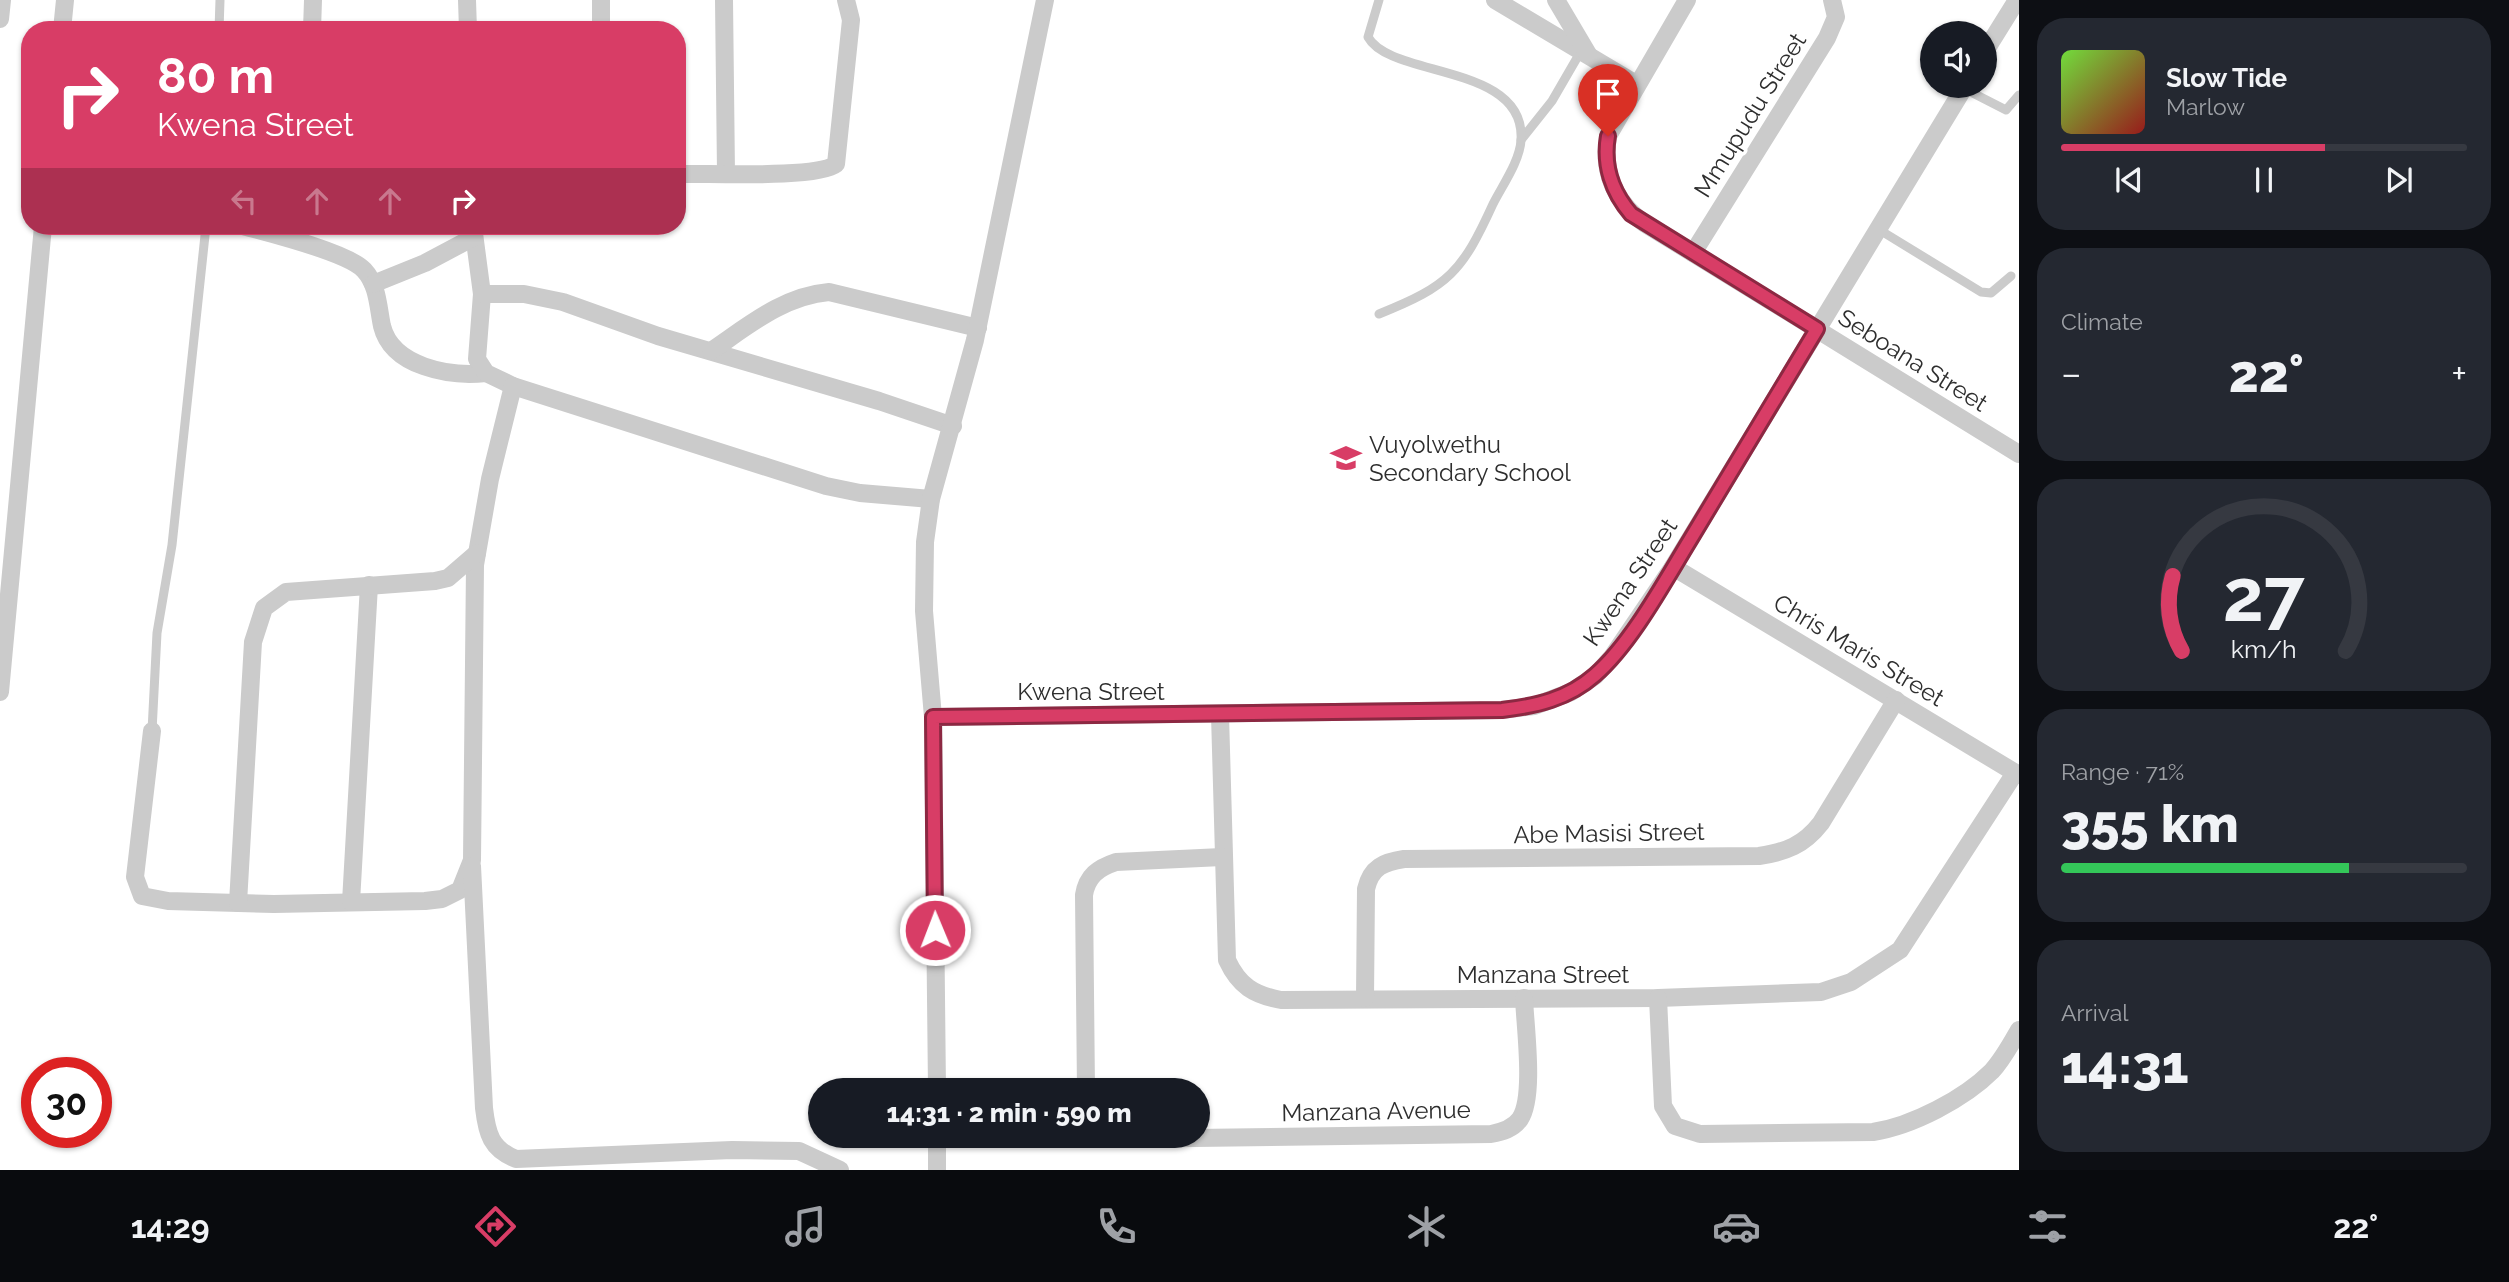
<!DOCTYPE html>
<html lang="en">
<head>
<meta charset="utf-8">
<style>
  :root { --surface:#171b24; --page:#242831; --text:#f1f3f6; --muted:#9ea1a6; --line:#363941; --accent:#d83d66 }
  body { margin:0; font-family:Raleway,sans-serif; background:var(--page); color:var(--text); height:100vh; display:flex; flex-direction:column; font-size:26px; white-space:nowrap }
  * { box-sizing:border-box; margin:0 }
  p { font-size:23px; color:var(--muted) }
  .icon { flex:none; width:38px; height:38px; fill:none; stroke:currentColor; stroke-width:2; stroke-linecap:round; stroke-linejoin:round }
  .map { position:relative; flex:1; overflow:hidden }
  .drawer { display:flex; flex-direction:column; gap:18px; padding:18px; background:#0d0f14; width:490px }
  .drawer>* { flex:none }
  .hud { position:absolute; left:21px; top:21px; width:665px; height:214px; border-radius:28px; box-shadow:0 2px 5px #0004; background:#d83d66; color:#fff; overflow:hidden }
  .controls { position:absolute; left:1920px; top:21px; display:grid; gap:14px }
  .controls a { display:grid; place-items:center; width:77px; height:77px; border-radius:50%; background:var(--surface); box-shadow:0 2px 5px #0004; font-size:35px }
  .speed { position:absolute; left:21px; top:1057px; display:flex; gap:14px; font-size:35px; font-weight:700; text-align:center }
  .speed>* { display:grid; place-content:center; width:91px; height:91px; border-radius:50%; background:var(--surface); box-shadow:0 2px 5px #0004; line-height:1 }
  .speed .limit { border:10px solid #d22; background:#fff; color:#111 }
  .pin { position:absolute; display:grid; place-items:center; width:60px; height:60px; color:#fff; margin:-72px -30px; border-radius:50% 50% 50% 0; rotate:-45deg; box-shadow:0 0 7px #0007 }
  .pin .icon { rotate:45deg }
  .me { position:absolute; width:77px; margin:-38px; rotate:359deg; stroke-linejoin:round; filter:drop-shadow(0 0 5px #0008) }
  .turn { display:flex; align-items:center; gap:24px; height:147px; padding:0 21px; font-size:32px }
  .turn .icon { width:91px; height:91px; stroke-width:2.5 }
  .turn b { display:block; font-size:49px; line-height:60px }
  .lanes { display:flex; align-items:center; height:66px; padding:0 21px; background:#0003; justify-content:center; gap:35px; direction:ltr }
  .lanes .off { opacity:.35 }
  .big { font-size:52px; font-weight:800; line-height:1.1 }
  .drawer .tile { flex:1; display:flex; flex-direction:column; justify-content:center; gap:10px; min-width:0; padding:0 24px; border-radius:28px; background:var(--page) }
  .drawer .dial { align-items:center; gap:0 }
  .dial svg { height:182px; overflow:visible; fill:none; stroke:var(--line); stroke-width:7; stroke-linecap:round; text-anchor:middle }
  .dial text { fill:var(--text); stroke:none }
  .song { display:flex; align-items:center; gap:21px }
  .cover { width:84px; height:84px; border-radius:10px; background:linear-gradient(135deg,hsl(100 70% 55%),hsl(0 70% 35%)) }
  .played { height:7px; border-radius:4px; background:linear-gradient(90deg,var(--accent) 65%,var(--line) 65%) }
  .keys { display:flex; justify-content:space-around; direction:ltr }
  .heat { display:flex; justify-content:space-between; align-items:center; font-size:38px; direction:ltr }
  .charge { height:10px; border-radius:5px; background:linear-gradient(90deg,#34c759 71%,var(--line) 0) }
  .trip { position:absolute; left:808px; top:1078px; width:402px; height:70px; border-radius:35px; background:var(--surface); box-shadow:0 2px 5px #0004; font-weight:800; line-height:70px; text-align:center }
  .menu { display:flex; height:112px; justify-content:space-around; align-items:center; background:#090b0e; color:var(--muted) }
  .menu .icon { width:49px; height:49px }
  .menu .active { color:var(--accent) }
  .menu b { font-size:32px; color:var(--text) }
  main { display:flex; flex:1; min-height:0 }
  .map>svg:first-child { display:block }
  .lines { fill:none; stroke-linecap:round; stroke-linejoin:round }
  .lane { stroke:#cbcbcb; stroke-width:9 }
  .street { stroke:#cbcbcb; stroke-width:18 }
  .route-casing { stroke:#8c2842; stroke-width:18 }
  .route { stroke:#d83d66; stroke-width:12 }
  .labels { text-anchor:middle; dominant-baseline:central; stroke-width:7; stroke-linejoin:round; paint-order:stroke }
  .street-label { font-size:24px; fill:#2e2e2e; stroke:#fff }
  .poi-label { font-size:24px; fill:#2e2e2e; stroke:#fff; text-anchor:start }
</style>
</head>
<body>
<main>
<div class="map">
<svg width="2019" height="1170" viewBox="0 0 2019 1170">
  <rect width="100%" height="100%" fill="#fff"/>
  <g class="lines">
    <!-- lane -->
    <g class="lane">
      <path d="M 219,30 L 220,0"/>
      <path d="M 1963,88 L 2006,110 L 2019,95"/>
      <path d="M 1521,140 L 1552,101 L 1581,51"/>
      <path d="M 1878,229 L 1981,292 L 1991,293 L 2011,276"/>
      <path d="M 1379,314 C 1449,286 1462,272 1493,204 C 1502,186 1520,161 1521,140 C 1526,63 1390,78 1368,37 L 1379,0"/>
      <path d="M 152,731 L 157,633 L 172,545 L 206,226"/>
    </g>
    <!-- street -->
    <g class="street">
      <path d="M 467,0 L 468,30"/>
      <path d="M 724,0 L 726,173"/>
      <path d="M 1495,0 L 1636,84"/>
      <path d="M 1556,0 L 1588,54"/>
      <path d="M 1687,0 L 1608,136 C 1602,172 1615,202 1644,223 L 2019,454"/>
      <path d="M 0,19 L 2,0"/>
      <path d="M 62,30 L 65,0"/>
      <path d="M 312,30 L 313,0"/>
      <path d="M 601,30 L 601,0"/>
      <path d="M 1984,53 L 2017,0"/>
      <path d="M 677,174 C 707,173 817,179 836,164 L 851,20 L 846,0"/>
      <path d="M 243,226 C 269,233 347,252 364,270 C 378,285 378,307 382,326 C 392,367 450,377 486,373"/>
      <path d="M 473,226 L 482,294 L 477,359 L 486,373 L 513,386 L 826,486 L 860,493 L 931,499"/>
      <path d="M 1693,253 L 1827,38 L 1836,17 L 1832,0"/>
      <path d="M 373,284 L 425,263 L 474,237"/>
      <path d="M 482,294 L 524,294 L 563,302 L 658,336 L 879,401 L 953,426"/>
      <path d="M 711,351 C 748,326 783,296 829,292 L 978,328"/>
      <path d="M 1673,567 L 2019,775"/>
      <path d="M 0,692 L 43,226"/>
      <path d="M 1220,715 L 1227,960 C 1239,986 1254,995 1281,1000 L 1658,998 L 1821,992 L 1851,982 L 1900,950 L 2015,773"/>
      <path d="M 933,717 L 1502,710 L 1534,706 L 1571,692 L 1595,676 L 1612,657 L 1673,567 L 1965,86"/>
      <path d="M 152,731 L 135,877 L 142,896 L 168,901 L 274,904 L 425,901 L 442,899 L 460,890 L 472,860 L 475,565 L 490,479 L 513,386"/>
      <path d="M 472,866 L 484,1108 C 487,1134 491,1149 516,1159 L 732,1150 L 799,1151 L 840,1170"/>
      <path d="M 351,902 L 369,585"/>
      <path d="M 238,903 L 253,642 L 264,608 L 286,592 L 435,581 L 448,578 L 477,553"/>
      <path d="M 1365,998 L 1366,889 C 1371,867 1384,862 1404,859 L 1759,856 C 1786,852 1804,845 1821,823 L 1896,700"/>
      <path d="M 1658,998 L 1663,1106 L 1675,1126 L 1700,1134 L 1873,1132 C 1912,1126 1964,1099 1992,1071 C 2003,1059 2011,1044 2019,1030"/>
      <path d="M 937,1090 L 933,717 L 924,611 L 925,542 L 931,499 L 975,340 L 1045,0"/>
      <path d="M 1086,1090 L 1084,895 C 1087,876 1098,868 1116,862 L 1222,857"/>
      <path d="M 937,1136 L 937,1170"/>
      <path d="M 1106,1136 L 1117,1139 L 1491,1134 C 1502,1132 1513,1129 1520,1119 C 1535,1097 1525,1026 1524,998"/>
    </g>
  </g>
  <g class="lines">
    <!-- route casing -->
    <g class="route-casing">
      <path id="route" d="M 935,930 L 933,717 L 1502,710 C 1536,706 1568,699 1595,675 C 1631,644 1665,581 1690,540 C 1732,470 1775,400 1817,329 L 1631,214 C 1612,192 1603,165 1608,136"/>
    </g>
    <!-- route -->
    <use href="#route" class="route"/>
  </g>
  <!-- icons -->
  <defs>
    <g id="school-bare" transform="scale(2.415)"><path d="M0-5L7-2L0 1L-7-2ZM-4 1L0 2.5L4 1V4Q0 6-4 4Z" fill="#d83d66" stroke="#fff" stroke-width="2.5" paint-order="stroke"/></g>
  </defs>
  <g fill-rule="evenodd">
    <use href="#school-bare" x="1346" y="458"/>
  </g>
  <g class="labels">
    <!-- street labels -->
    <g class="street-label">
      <text transform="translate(1750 115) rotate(-58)">Mmupudu Street</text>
      <text transform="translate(1913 360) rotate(32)">Seboana Street</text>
      <text transform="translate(1630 582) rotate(-56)">Kwena Street</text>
      <text transform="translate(1859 650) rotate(31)">Chris Maris Street</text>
      <text x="1091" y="691">Kwena Street</text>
      <text transform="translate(1609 833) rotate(-1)">Abe Masisi Street</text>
      <text x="1543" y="974">Manzana Street</text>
      <text transform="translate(1376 1111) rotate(-1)">Manzana Avenue</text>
    </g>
    <!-- poi labels -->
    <g class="poi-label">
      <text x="1369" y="444">Vuyolwethu<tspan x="1369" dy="28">Secondary School</tspan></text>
    </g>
  </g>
</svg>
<div class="controls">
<a><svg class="icon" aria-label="sound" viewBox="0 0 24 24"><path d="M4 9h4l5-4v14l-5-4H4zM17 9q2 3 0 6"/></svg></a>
</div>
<div class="speed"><div class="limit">30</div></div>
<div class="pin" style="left:1608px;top:136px;background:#d93025"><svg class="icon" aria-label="arrive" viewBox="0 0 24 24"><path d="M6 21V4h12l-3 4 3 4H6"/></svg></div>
<svg class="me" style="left:935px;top:930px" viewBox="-20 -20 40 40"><circle r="17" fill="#d83d66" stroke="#fff" stroke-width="3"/><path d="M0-11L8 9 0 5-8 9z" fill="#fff"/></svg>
<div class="trip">14:31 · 2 min · 590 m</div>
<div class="hud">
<div class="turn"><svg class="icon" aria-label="right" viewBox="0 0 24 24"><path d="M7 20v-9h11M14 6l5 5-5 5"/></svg><div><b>80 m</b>Kwena Street</div></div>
<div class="lanes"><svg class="icon off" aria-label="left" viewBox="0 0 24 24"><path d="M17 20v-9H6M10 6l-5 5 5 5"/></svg><svg class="icon off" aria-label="ahead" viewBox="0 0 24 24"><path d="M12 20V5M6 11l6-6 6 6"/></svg><svg class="icon off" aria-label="ahead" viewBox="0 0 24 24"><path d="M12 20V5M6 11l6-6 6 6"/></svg><svg class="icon" aria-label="right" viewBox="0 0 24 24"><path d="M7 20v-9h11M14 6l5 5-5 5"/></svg></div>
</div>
</div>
<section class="drawer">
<div class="tile">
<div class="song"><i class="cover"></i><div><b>Slow Tide</b><p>Marlow</p></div></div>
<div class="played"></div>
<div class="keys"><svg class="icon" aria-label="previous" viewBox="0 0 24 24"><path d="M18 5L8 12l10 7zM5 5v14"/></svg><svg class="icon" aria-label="pause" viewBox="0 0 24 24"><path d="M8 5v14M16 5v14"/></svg><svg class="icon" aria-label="next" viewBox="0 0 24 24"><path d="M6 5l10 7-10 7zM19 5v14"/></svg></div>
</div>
<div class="tile"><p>Climate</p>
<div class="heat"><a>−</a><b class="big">22°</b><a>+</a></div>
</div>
<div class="tile dial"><svg viewBox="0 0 100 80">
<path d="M14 69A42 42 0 1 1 86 69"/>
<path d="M14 69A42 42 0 0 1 10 36" stroke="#d83d66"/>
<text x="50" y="56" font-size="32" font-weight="700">27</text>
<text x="50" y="72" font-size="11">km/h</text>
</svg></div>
<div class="tile"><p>Range · 71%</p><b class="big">355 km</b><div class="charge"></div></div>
<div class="tile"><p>Arrival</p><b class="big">14:31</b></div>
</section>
</main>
<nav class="menu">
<b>14:29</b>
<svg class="icon active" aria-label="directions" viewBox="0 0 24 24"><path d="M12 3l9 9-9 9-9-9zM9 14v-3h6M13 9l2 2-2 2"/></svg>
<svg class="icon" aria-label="music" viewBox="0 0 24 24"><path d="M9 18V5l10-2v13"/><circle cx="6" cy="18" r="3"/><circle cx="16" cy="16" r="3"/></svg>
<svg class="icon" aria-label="phone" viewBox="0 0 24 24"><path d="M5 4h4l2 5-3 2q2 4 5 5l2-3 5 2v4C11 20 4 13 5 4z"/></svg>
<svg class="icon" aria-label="climate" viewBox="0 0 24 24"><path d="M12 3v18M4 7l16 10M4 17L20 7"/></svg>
<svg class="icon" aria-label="car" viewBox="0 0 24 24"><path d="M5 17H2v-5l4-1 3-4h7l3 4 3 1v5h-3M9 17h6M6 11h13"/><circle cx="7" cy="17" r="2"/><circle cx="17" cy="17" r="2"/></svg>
<svg class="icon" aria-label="filters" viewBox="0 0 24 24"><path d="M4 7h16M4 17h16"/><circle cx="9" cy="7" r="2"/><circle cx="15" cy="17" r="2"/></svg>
<b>22°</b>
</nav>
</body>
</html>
